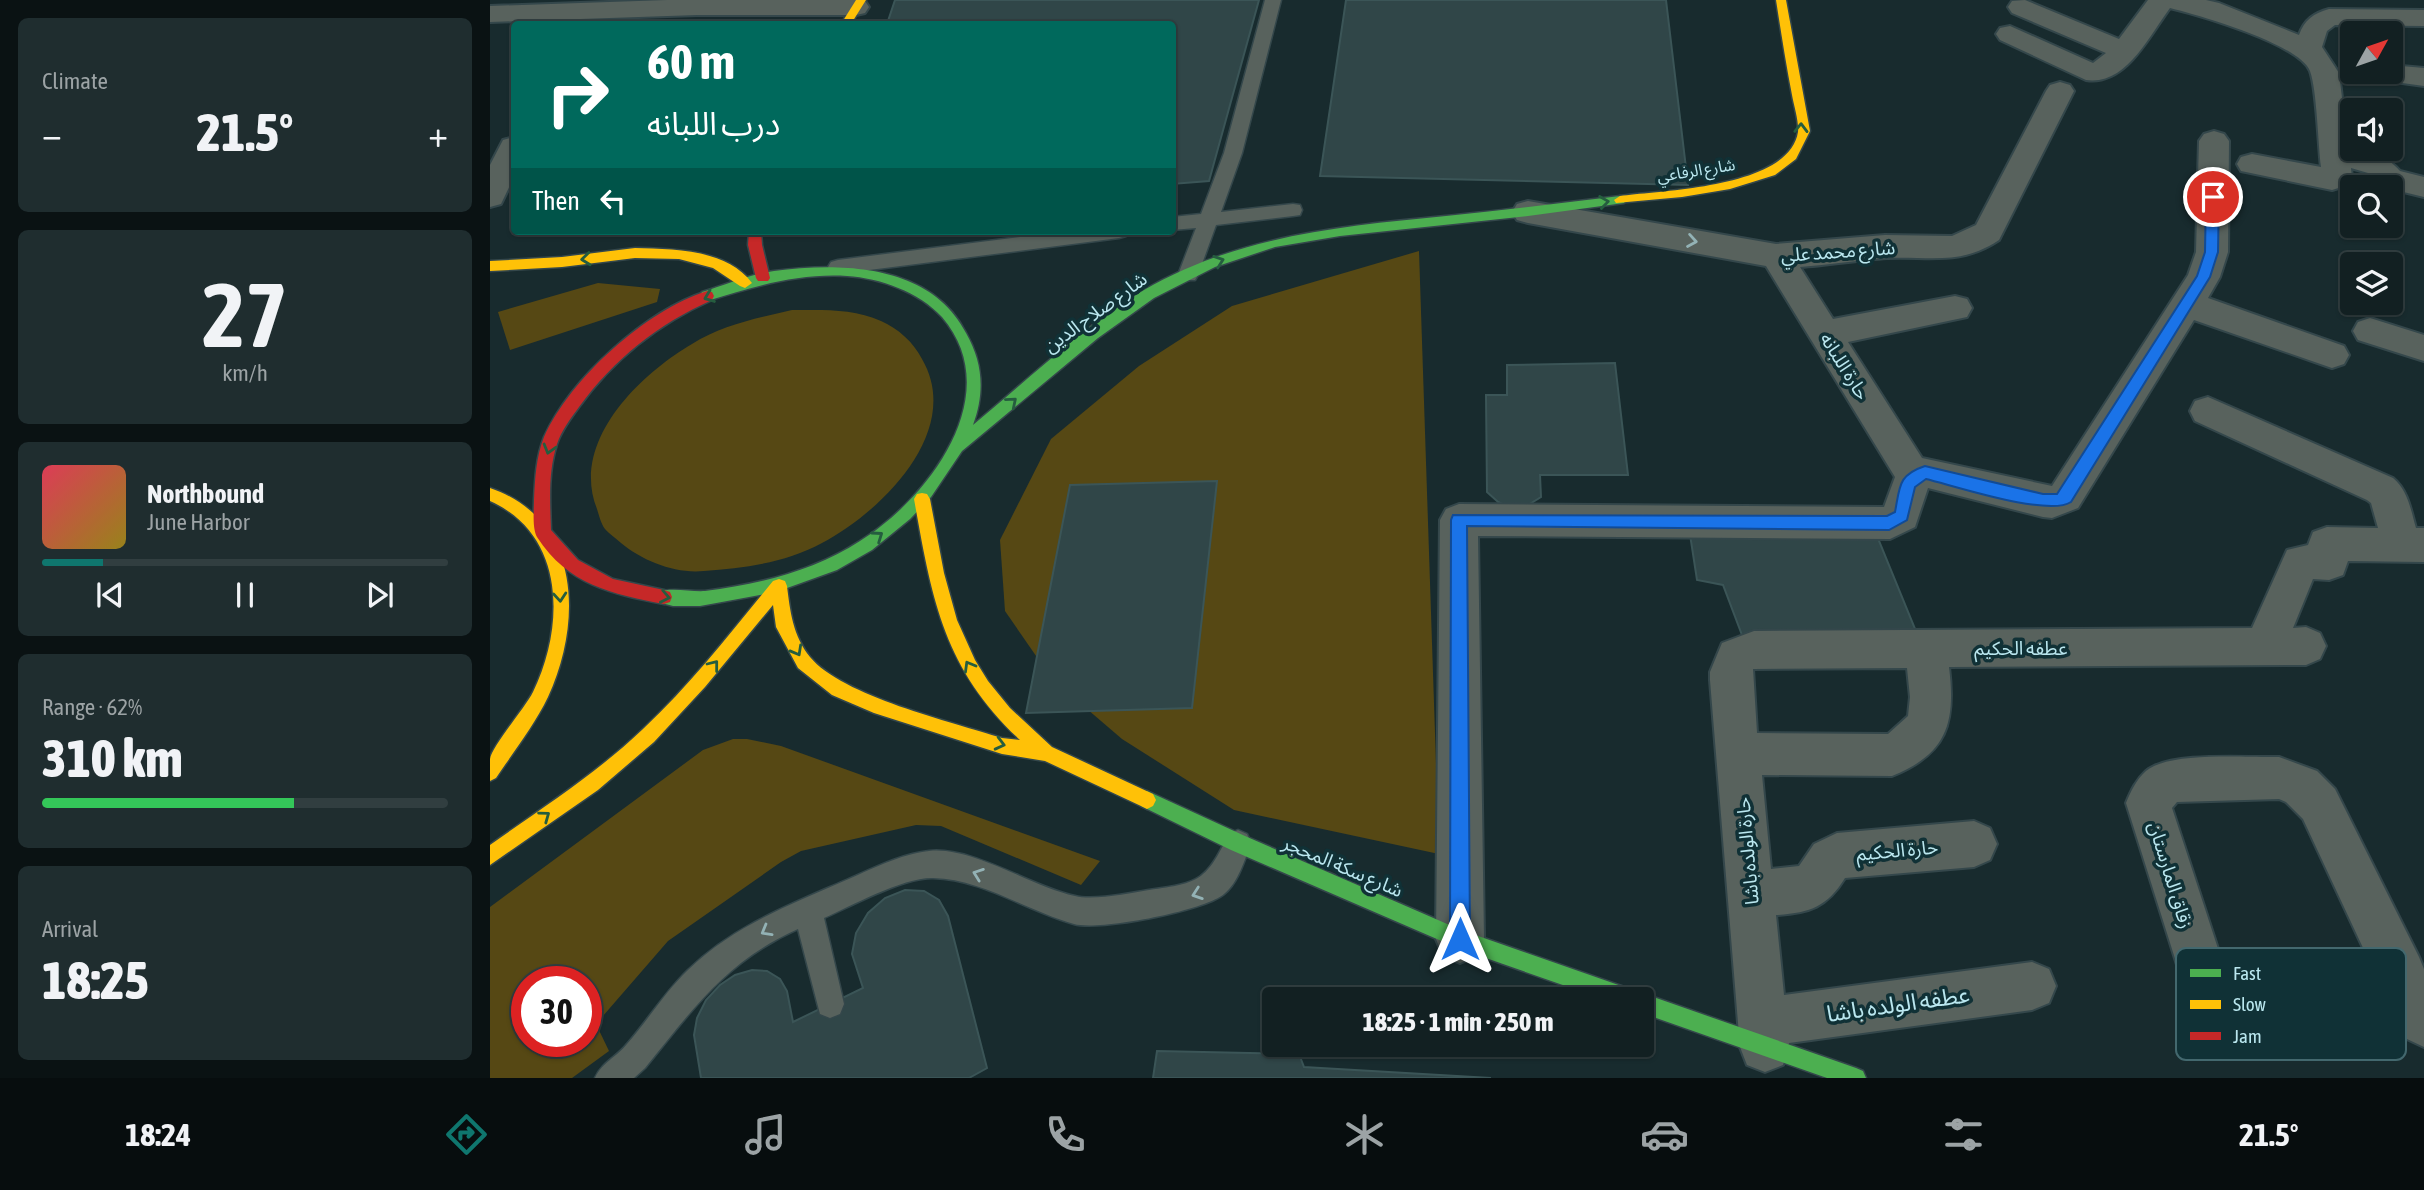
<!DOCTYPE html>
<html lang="en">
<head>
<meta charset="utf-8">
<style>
  :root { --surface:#122022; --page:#1f2d2f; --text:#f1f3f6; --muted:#9ca3a5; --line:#313e40; --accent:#0f766e }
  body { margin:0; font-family:"Asap Condensed","Noto Sans Arabic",sans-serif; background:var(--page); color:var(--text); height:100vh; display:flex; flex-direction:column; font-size:26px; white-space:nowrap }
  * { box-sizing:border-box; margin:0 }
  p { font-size:23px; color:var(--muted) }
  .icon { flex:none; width:38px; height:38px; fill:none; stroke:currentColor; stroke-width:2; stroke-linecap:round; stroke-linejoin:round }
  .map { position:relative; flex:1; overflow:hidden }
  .details { display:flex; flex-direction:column; gap:18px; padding:18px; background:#0a1213; width:490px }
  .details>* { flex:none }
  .banner { position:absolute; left:21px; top:21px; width:665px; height:214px; border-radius:7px; box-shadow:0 2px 5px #0004,0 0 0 2px var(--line); background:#00695c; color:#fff; overflow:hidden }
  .needle { width:46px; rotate:50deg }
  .buttons { position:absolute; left:1850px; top:21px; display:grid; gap:14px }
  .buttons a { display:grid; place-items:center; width:63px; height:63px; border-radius:7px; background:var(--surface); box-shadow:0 2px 5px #0004,0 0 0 2px var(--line); font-size:35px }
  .speed { position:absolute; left:21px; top:966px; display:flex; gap:14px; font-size:35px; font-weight:700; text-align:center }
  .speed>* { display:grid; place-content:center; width:91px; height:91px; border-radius:50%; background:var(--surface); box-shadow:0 2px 5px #0004,0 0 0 2px var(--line); line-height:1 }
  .speed .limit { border:10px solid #d22; background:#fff; color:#111 }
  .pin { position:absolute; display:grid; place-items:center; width:60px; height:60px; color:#fff; margin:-30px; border:4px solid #fff; border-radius:50%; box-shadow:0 2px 7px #0007 }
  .me { position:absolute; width:77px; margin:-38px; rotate:0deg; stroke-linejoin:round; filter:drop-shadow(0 0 5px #0008) }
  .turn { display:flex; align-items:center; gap:24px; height:147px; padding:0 21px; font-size:32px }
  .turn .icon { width:91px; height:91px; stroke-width:2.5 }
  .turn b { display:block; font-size:49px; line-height:60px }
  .then { display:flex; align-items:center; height:66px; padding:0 21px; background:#0003; gap:14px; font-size:26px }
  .big { font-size:52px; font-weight:800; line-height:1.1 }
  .details .widget { flex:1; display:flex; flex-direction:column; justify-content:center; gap:10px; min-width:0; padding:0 24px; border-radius:10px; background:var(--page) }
  .details .dial { align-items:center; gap:0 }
  .dial b { font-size:91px; line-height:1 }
  .song { display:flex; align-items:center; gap:21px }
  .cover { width:84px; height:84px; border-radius:10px; background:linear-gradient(135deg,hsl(350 70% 55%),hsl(50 70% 35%)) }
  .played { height:7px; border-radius:4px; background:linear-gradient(90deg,var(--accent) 15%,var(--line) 15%) }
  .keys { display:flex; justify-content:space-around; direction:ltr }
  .heat { display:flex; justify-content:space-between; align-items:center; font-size:38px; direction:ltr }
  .charge { height:10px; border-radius:5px; background:linear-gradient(90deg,#34c759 62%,var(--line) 0) }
  .trip { position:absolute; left:772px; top:987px; width:392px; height:70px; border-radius:7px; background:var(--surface); box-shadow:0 2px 5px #0004,0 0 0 2px var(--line); font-weight:800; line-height:70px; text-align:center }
  .tab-bar { display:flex; height:112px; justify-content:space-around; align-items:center; background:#070d0e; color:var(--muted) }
  .tab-bar .icon { width:49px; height:49px }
  .tab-bar .on { color:var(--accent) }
  .tab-bar b { font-size:32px; color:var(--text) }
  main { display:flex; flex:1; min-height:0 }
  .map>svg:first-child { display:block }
  .green { fill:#564814; fill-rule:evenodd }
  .building { fill:#304648; stroke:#3b5557; stroke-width:2 }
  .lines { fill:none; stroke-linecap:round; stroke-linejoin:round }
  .lane-casing { stroke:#34474b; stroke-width:3 }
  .street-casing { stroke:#34474b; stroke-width:4 }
  .fast-casing { stroke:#34474b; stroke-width:3 }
  .slow-casing { stroke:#34474b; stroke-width:3 }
  .jam-casing { stroke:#34474b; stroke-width:3 }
  .lane { fill:#58625d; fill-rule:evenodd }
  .street { fill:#58625d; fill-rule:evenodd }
  .fast { fill:#4caf50; fill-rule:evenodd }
  .slow { fill:#ffc107; fill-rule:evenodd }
  .jam { fill:#c62828; fill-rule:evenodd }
  .oneway { stroke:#255d3f }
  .oneway2 { stroke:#93b2b5 }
  .route { fill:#1a73e8; stroke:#114b97; stroke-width:2 }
  .labels { text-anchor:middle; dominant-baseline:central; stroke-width:7; stroke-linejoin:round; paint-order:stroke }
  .far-street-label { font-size:16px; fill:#bae7ef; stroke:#103136 }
  .street-label { font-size:19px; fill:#bae7ef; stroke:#103136 }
  .near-street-label { font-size:23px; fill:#bae7ef; stroke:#103136 }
  .key { fill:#103136; stroke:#43686e; stroke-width:2 }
  .key-label { font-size:19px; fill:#bae7ef }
</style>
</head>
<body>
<main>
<section class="details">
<div class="widget"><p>Climate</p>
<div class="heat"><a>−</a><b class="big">21.5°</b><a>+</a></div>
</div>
<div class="widget dial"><b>27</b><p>km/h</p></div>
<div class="widget">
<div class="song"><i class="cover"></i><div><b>Northbound</b><p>June Harbor</p></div></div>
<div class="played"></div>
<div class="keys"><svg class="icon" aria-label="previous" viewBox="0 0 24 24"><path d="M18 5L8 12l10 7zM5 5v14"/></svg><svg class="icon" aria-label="pause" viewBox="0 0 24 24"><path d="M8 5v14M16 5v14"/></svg><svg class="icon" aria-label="next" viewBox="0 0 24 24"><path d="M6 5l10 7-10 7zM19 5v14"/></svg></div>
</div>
<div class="widget"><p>Range · 62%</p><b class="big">310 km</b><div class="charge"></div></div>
<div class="widget"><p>Arrival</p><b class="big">18:25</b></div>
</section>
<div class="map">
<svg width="1934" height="1078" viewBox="0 0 1934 1078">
  <rect width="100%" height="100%" fill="#182b2e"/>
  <!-- green -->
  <g class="green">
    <path d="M 929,251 L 949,854 L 744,810 L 632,739 L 562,679 L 515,611 L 510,540 L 561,439 L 649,366 L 742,306 Z"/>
    <path d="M 108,283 L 170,289 L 167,302 L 20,350 L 8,312 Z"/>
    <path d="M 302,310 C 331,310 363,308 391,321 C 409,329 423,342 432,359 C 474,431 391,512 332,543 C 295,563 254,568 214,571 C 185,574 153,561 131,543 C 126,538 119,534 115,529 C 111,524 109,515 107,509 C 80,442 149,375 202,344 C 232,325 268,318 302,310 Z"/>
    <path d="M 243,739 L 257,739 L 291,746 L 610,861 L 591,885 L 451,826 L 426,825 L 311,851 L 291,862 L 178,941 L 106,1024 L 119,1051 L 82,1078 L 0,1078 L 0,907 L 213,750 ZM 37,982 L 96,982 L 96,1041 L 37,1041 Z"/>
  </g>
  <!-- building -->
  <g class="building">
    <path d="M 405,0 L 769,0 L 719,181 L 682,184 L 682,24 L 397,24 Z"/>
    <path d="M 856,0 L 1176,0 L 1198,185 L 830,176 Z"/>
    <path d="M 1125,363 L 1138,475 L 1050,475 L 1051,497 L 1038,505 L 1021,508 L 1008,502 L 997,492 L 996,395 L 1017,395 L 1017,365 Z"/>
    <path d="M 727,481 L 702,708 L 536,713 L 580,485 Z"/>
    <path d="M 1199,528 L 1385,531 L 1430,641 L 1255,643 L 1233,585 L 1207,580 Z"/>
    <path d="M 415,890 L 434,891 L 449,900 L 458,916 L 497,1068 L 479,1078 L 211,1078 L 204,1035 L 207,1018 L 216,1000 L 230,985 L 245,975 L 262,970 L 277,971 L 290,979 L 297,991 L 303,1022 L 373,988 L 362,954 L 366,933 L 378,913 L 395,898 Z"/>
    <path d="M 667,1051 L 809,1054 L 814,1067 L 1001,1078 L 663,1078 Z"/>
  </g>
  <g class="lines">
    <!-- lane casing -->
    <g class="lane-casing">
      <g id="lane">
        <path d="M 775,0 L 791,0 L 752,153 L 731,212 L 803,204 L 810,205 L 812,210 L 810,215 L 803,216 L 726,225 L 708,275 L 705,280 L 691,280 L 688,275 L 706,228 L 682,230 L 682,217 L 711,214 L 734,153 Z"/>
        <path d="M 577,231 L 638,231 L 636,236 L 629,238 L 348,274 L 341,272 L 338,267 L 341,262 L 348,260 Z"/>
        <path d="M 748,830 L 757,834 L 761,843 C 755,859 748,883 734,894 C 714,911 609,931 584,924 C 537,911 492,879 443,878 C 414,877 361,906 334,918 L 354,1004 L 350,1014 L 340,1018 L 330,1014 L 308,929 C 236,961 203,1009 155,1068 L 144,1078 L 105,1078 C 112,1062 127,1057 137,1044 C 158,1020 175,992 198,970 C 242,927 299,905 354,881 C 380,870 410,854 439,851 C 482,846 542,887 585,896 C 603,901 640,893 659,890 C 711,883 716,880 739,834 Z"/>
      </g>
    </g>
    <!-- street casing -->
    <g class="street-casing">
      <g id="street">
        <path d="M 177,0 L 370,0 L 375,1 L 379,7 L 375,13 L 366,15 L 207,15 L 0,22 L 0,6 Z"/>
        <path d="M 1535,0 L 1629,39 L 1658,0 L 1716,0 L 1729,3 L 1809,35 C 1814,20 1824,13 1839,9 L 1934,10 L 1934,26 L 1845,25 L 1837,31 L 1832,47 L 1849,73 L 1858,148 C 1881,153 1894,153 1910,171 L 1934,177 L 1934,197 L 1889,186 L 1878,173 L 1861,168 L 1862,178 L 1858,185 L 1842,190 L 1751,171 L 1747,164 L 1751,157 L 1762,154 L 1831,167 C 1828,144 1827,90 1820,71 C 1809,44 1709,15 1680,8 C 1659,36 1636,86 1596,80 L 1510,40 L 1506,34 L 1510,28 L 1520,26 L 1603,63 L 1616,53 L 1522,13 L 1518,7 L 1522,1 Z"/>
        <path d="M 1900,65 L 1934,68 L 1934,86 L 1876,78 L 1872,72 L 1900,72 Z"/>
        <path d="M 1570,82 L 1580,85 L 1584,91 L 1509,240 C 1470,266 1440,256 1397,258 C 1368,260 1339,265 1310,267 L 1343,319 L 1465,296 L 1477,299 L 1482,308 L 1477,317 L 1358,342 L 1432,458 L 1562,486 L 1698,275 L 1706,252 L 1709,141 L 1714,134 L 1724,131 L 1734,134 L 1739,141 L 1738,252 L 1730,277 L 1718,298 L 1854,346 L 1859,355 L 1854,364 L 1842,368 L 1704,320 L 1588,508 L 1562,518 L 1553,517 L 1438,488 L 1425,527 L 1400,539 L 988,536 L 994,939 L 987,956 L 970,963 L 953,956 L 946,939 L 950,520 L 956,509 L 969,504 L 1394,507 L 1405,477 L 1276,266 L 1038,223 L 1027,220 L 1022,212 L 1027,204 L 1038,201 L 1286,244 L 1395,235 L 1462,236 L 1486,225 L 1556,91 L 1560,85 Z"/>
        <path d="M 24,137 L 24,177 L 11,204 L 0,207 L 0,165 L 13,140 Z"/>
        <path d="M 1880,318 L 1934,335 L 1934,361 L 1868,340 L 1863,331 L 1868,322 Z"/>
        <path d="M 1718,397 L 1903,478 C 1918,490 1921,511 1926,528 L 1934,528 L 1934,562 L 1858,561 L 1853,575 L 1839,580 L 1823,579 L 1803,628 L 1816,627 L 1830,633 L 1836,646 L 1830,659 L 1816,665 L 1459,667 C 1466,723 1457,754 1402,776 L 1272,775 L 1281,869 L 1309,866 L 1324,844 L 1347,833 L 1484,821 L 1500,828 L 1507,844 L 1500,860 L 1484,867 L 1355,878 C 1337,907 1320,913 1286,915 L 1294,995 L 1542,962 L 1559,969 L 1566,986 L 1559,1003 L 1542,1010 L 1299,1043 L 1293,1065 L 1275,1072 L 1257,1065 L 1250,1047 L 1220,680 L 1220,672 L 1232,643 L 1264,631 L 1762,628 L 1797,550 L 1818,545 L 1823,532 L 1837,527 L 1888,528 L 1881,503 L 1877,500 L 1705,421 L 1700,411 L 1705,401 ZM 1417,668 L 1420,697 L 1418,716 L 1398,734 L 1267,733 L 1263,669 Z"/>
        <path d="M 1789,757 L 1827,771 L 1845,789 L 1929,957 L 1934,969 L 1934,1047 L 1917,1039 L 1897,998 L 1823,997 L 1806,990 L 1799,973 L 1806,956 L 1823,949 L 1874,950 L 1813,819 L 1796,802 L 1789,799 L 1687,802 L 1682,808 L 1734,967 L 1727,984 L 1710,991 L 1693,984 L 1636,803 C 1641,791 1646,780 1656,771 C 1680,751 1757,758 1789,757 Z"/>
      </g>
    </g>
    <!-- fast casing -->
    <g class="fast-casing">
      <g id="fast">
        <path d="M 1130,196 L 1136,200 L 1134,203 L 1038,216 L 850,236 L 785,247 L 725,267 L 664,298 L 608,338 L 472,451 L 441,497 L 420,519 L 382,550 L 347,570 L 286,592 L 210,606 L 183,606 L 168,602 L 166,597 L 168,592 C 181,587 201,592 215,591 C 269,584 324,571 370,541 C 439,498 518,394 452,317 C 429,292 390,278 357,276 C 308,273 262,287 217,301 L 212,300 L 210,296 L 212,292 C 235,285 260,274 284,271 C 351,262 441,264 476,333 C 493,363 495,392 483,425 C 538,380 592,327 654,290 C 747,236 852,226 956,216 C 1014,210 1072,203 1130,196 Z"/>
        <path d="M 657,791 L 755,836 L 971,930 L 1140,989 L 1148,995 L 1152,993 L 1366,1068 L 1373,1071 L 1376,1078 L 1337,1078 L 1152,1013 L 1152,999 L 1113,999 L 970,949 L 741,850 L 651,806 L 648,800 L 651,794 Z"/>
      </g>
    </g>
    <!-- slow casing -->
    <g class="slow-casing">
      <g id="slow">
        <path d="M 366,0 L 376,0 L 361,24 L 351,24 Z"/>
        <path d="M 1286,0 L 1296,0 L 1320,131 L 1306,159 L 1285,175 L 1240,189 L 1192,197 L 1126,203 L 1124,200 L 1130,196 C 1173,190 1299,188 1308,132 C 1309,122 1304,106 1302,95 C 1296,64 1291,32 1286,0 Z"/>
        <path d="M 145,248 C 183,249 237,249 262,283 L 255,288 L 250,286 L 223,268 L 189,259 L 145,258 L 72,267 L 0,271 L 0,261 L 72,257 Z"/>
        <path d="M 0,488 C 91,519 93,621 58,697 C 44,726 24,751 6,778 L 0,781 C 0,774 0,766 0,759 C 2,746 35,708 43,692 C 75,626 76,535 0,501 Z"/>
        <path d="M 432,493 L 437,494 L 440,499 L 454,573 L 467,620 L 485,660 L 498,681 L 520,708 L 562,747 L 663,794 L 666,800 L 663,806 L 657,809 L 651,806 L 555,761 L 512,754 L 384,713 L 342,695 L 308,668 L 286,627 L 283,605 L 215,687 L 164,742 L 108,790 L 0,865 L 0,845 C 52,808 107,773 153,729 C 201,684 241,632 283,581 L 289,579 L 295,581 L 297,586 C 300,611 303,636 320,657 C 352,696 462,722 512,738 L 530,740 C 453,668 442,599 424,499 L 427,494 Z"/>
      </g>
    </g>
    <!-- jam casing -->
    <g class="jam-casing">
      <g id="jam">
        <path d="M 259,231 L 271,231 L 272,245 L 280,278 L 278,281 L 268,281 L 266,278 L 258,245 Z"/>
        <path d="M 217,291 L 222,292 L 224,296 L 222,300 C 168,324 124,359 89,407 C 81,418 71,431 67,444 C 58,472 60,501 61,530 L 88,560 L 123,579 L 174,590 L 180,592 L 182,597 L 180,602 L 174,604 C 122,594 78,585 47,537 C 42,528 44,510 44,500 C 45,479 46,457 54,437 C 81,378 155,311 217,291 Z"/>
      </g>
    </g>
    <!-- lane -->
    <use href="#lane" class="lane"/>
    <!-- street -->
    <use href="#street" class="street"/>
    <!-- fast -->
    <use href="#fast" class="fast"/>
    <!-- slow -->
    <use href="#slow" class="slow"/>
    <!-- jam -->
    <use href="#jam" class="jam"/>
  </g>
  <!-- one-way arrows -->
  <defs><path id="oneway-chevron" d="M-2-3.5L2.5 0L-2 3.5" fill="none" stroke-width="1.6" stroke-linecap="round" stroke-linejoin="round" transform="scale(1.75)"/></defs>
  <g class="oneway">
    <use href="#oneway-chevron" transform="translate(1311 128) rotate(-89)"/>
    <use href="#oneway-chevron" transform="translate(1114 202) rotate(-8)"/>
    <use href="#oneway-chevron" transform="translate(96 259) rotate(174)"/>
    <use href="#oneway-chevron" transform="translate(729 261) rotate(-19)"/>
    <use href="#oneway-chevron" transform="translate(219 297) rotate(159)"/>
    <use href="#oneway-chevron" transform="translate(522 402) rotate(-40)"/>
    <use href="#oneway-chevron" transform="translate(59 449) rotate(106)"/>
    <use href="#oneway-chevron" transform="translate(388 536) rotate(-35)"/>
    <use href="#oneway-chevron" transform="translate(70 597) rotate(85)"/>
    <use href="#oneway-chevron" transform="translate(175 597) rotate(11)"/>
    <use href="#oneway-chevron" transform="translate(307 651) rotate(61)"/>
    <use href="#oneway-chevron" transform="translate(224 665) rotate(-52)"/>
    <use href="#oneway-chevron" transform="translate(479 666) rotate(-120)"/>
    <use href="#oneway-chevron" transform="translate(510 744) rotate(14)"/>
    <use href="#oneway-chevron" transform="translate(55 816) rotate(-36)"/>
  </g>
  <g class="oneway2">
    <use href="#oneway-chevron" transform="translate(1202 241) rotate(10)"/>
    <use href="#oneway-chevron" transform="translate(488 874) rotate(-160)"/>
    <use href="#oneway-chevron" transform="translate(707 894) rotate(161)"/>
    <use href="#oneway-chevron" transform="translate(276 931) rotate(150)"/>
  </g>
  <!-- route -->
  <path class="route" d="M 1723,192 L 1729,197 L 1728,252 L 1720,277 L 1581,502 C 1558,517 1465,486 1436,479 L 1425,487 L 1417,520 L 1399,530 L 977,526 L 980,939 L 977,946 L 970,949 L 963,946 L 960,939 L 961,520 L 963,515 L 1397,516 L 1405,512 C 1410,486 1408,475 1435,466 L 1553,494 L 1567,494 L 1707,276 L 1715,252 L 1716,197 Z"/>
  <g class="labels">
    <!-- far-street labels -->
    <g class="far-street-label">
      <text transform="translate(1206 170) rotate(-9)">شارع الرفاعي</text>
    </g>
    <!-- street labels -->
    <g class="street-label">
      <text transform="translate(1348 251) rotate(-4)">شارع محمد علي</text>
      <text transform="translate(605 312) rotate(-36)">شارع صلاح الدين</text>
      <text transform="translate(1355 366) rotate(58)">حارة اللبانه</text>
      <text x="1531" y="648">عطفه الحكيم</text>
      <text transform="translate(1407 850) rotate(-5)">حارة الحكيم</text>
      <text transform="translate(1257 851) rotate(-95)">حارة الولده باشا</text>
      <text transform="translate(853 866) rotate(23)">شارع سكة المحجر</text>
      <text transform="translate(1681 875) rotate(73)">زقاق المارستان</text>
    </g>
    <!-- near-street labels -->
    <g class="near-street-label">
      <text transform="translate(1408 1004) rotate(-8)">عطفه الولده باشا</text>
    </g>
  </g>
  <!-- legend -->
  <rect x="1686" y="948" width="230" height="112" rx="10" class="key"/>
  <rect x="1700" y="969" width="31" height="8" fill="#4caf50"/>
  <rect x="1700" y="1000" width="31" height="9" fill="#ffc107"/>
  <rect x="1700" y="1032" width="31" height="8" fill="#c62828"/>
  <g class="key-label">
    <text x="1743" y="980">Fast</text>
    <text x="1743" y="1011">Slow</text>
    <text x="1743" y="1043">Jam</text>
  </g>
</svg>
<div class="buttons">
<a><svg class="needle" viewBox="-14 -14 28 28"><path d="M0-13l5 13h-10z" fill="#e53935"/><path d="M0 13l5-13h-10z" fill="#9ca3a5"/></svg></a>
<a><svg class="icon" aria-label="sound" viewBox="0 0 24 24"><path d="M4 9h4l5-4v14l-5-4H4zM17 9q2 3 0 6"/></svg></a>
<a><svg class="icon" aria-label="search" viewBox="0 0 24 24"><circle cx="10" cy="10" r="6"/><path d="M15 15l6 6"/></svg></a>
<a><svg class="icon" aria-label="layers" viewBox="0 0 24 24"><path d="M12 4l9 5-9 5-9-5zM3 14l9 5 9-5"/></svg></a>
</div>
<div class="speed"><div class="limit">30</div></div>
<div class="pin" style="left:1723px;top:197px;background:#d93025"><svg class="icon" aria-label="arrive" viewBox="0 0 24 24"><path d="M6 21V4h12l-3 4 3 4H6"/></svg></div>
<svg class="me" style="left:970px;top:939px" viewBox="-20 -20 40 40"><path d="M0-17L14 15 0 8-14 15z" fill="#1a73e8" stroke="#fff" stroke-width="4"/></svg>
<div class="trip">18:25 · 1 min · 250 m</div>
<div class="banner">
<div class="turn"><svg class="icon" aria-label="right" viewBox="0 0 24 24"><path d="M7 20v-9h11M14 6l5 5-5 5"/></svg><div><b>60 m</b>درب اللبانه</div></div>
<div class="then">Then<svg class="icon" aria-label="left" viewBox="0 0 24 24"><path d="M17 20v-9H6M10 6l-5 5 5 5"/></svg></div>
</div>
</div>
</main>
<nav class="tab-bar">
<b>18:24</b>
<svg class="icon on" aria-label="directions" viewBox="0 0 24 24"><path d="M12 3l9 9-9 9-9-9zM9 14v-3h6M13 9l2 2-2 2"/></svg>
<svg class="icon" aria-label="music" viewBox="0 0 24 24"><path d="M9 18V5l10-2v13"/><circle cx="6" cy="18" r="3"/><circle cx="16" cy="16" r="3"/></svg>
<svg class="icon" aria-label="phone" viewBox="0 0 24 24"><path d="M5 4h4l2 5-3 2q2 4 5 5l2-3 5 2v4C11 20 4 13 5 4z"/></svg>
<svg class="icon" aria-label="climate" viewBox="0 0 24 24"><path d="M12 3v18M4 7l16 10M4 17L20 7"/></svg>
<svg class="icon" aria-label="car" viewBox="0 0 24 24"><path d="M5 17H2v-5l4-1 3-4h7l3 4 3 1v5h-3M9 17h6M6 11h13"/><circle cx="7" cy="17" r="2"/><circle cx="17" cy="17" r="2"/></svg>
<svg class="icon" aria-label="filters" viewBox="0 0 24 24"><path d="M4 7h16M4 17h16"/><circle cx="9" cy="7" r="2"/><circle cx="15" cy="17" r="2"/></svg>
<b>21.5°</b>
</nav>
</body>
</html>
